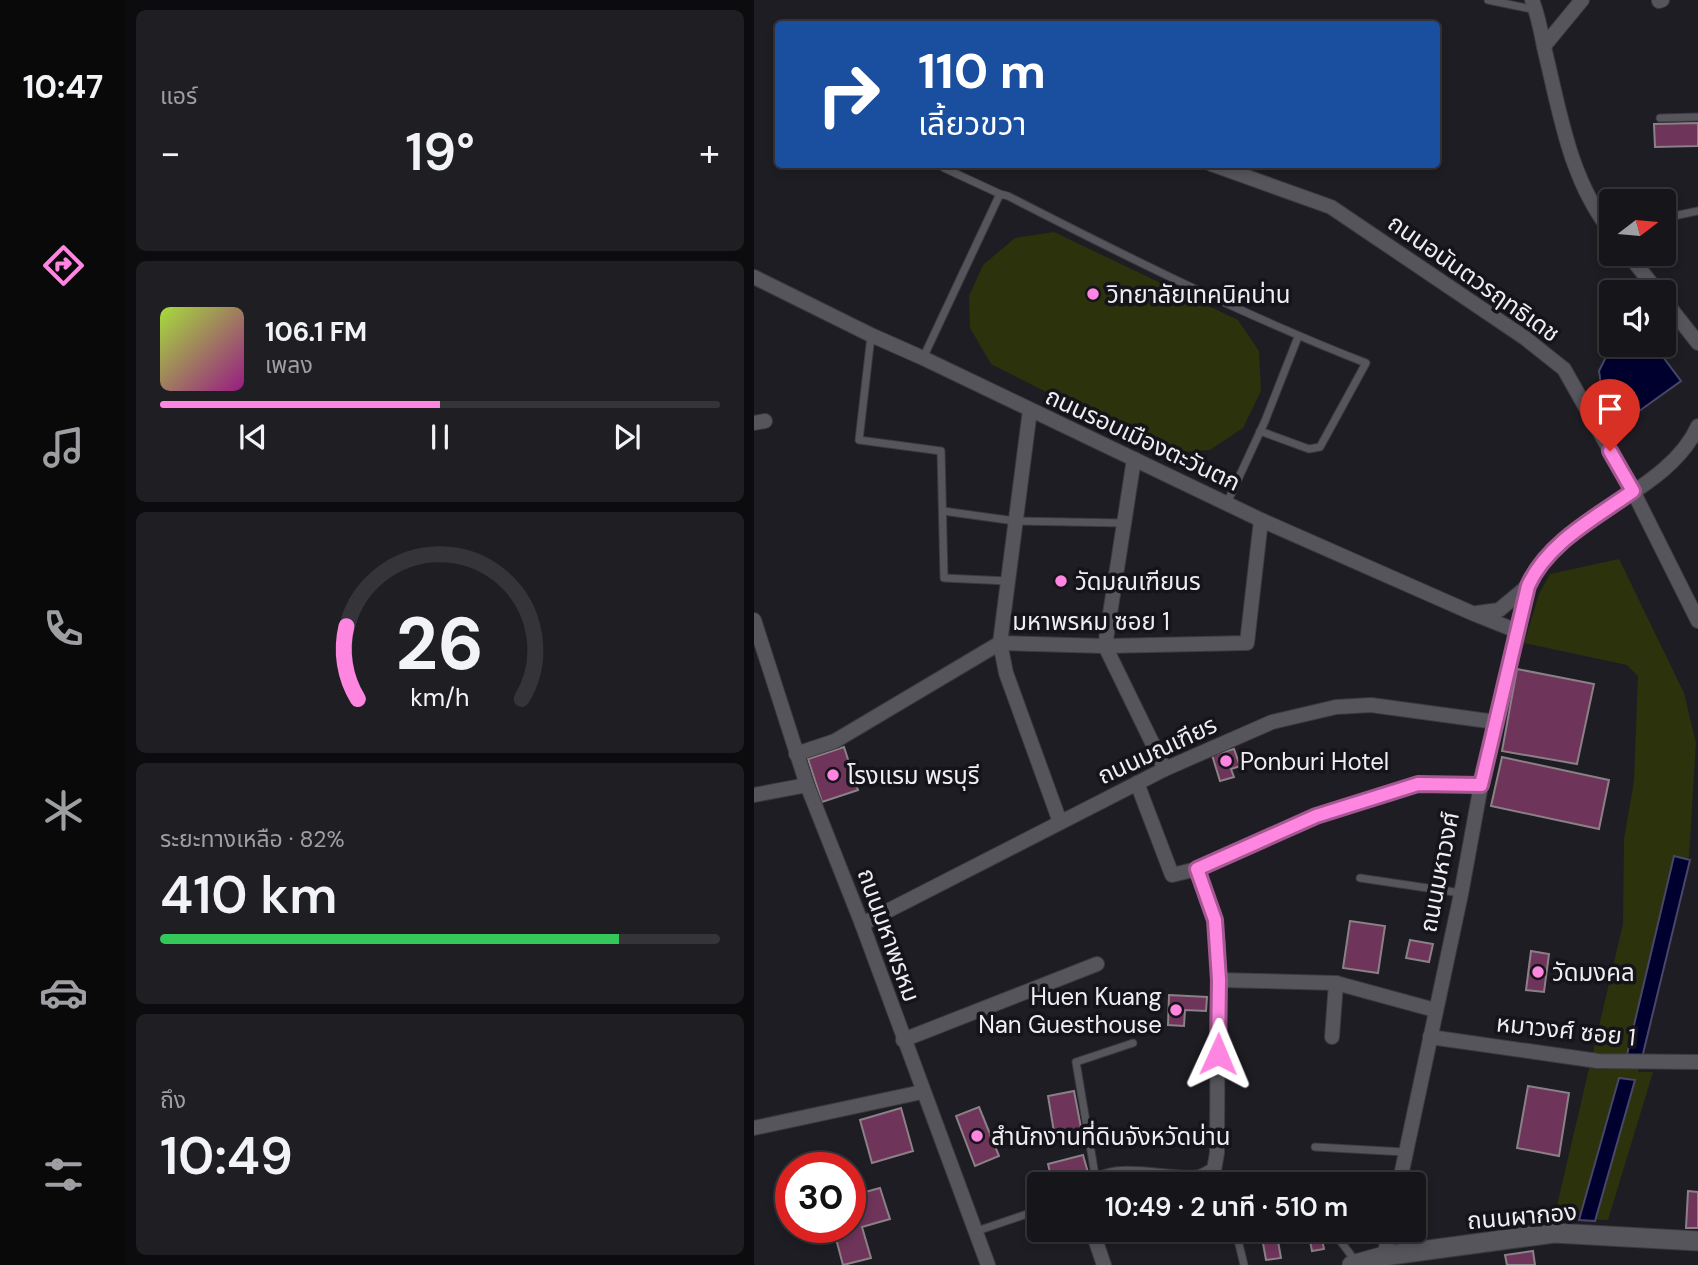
<!DOCTYPE html>
<html lang="th">
<head>
<meta charset="utf-8">
<style>
  :root { --surface:#16161a; --page:#1f1f23; --text:#f1f3f6; --muted:#9e9fa2; --line:#353539; --accent:#fe86e1 }
  body { margin:0; font-family:"DM Sans","Noto Sans Thai",sans-serif; background:var(--page); color:var(--text); height:100vh; display:flex; flex-direction:column; font-size:26px; white-space:nowrap }
  * { box-sizing:border-box; margin:0 }
  p { font-size:23px; color:var(--muted) }
  .icon { flex:none; width:38px; height:38px; fill:none; stroke:currentColor; stroke-width:2; stroke-linecap:round; stroke-linejoin:round }
  .map { position:relative; flex:1; overflow:hidden }
  .drawer { display:flex; flex-direction:column; gap:10px; padding:10px; background:#0c0c0e; width:628px }
  .drawer>* { flex:none }
  .banner { position:absolute; left:21px; top:21px; width:665px; height:147px; border-radius:7px; box-shadow:0 4px 10px #0003,0 0 0 2px var(--line); background:#1a4fa0; color:#fff; overflow:hidden }
  .needle { width:46px; rotate:74deg }
  .buttons { position:absolute; left:845px; top:189px; display:grid; gap:14px }
  .buttons a { display:grid; place-items:center; width:77px; height:77px; border-radius:7px; background:var(--surface); box-shadow:0 4px 10px #0003,0 0 0 2px var(--line); font-size:35px }
  .speed { position:absolute; left:21px; top:1152px; display:flex; gap:14px; font-size:35px; font-weight:700; text-align:center }
  .speed>* { display:grid; place-content:center; width:91px; height:91px; border-radius:50%; background:var(--surface); box-shadow:0 4px 10px #0003,0 0 0 2px var(--line); line-height:1 }
  .speed .limit { border:10px solid #d22; background:#fff; color:#111 }
  .pin { position:absolute; display:grid; place-items:center; width:60px; height:60px; color:#fff; margin:-72px -30px; border-radius:50% 50% 50% 0; rotate:-45deg; box-shadow:0 0 7px #0007 }
  .pin .icon { rotate:45deg }
  .me { position:absolute; width:77px; margin:-38px; rotate:1deg; stroke-linejoin:round; filter:drop-shadow(0 0 5px #0008) }
  .turn { display:flex; align-items:center; gap:24px; height:147px; padding:0 28px; font-size:32px }
  .turn .icon { width:91px; height:91px; stroke-width:2.5 }
  .turn b { display:block; font-size:49px; line-height:60px }
  .big { font-size:52px; font-weight:600; line-height:1.1 }
  .drawer .tile { flex:1; display:flex; flex-direction:column; justify-content:center; gap:10px; min-width:0; padding:0 24px; border-radius:10px; background:var(--page) }
  .drawer .dial { align-items:center; gap:0 }
  .dial svg { height:182px; overflow:visible; fill:none; stroke:var(--line); stroke-width:7; stroke-linecap:round; text-anchor:middle }
  .dial text { fill:var(--text); stroke:none }
  .song { display:flex; align-items:center; gap:21px }
  .cover { width:84px; height:84px; border-radius:10px; background:linear-gradient(135deg,hsl(80 70% 55%),hsl(310 70% 35%)) }
  .played { height:7px; border-radius:4px; background:linear-gradient(90deg,var(--accent) 50%,var(--line) 50%) }
  .keys { display:flex; justify-content:space-around; direction:ltr }
  .heat { display:flex; justify-content:space-between; align-items:center; font-size:38px; direction:ltr }
  .charge { height:10px; border-radius:5px; background:linear-gradient(90deg,#34c759 82%,var(--line) 0) }
  .trip { position:absolute; left:273px; top:1172px; width:399px; height:70px; border-radius:7px; background:var(--surface); box-shadow:0 4px 10px #0003,0 0 0 2px var(--line); font-weight:600; line-height:70px; text-align:center }
  main { display:flex; flex:1; min-height:0 }
  .menu { display:flex; flex-direction:column; width:126px; justify-content:space-around; align-items:center; background:#09090a; color:var(--muted) }
  .menu .icon { width:49px; height:49px }
  .menu .current { color:var(--accent) }
  .menu b { font-size:32px; color:var(--text) }
  .map>svg:first-child { display:block }
  .green { fill:#2c320c }
  .water { fill:#00002f; stroke:#48476a; stroke-width:2 }
  .building { fill:#6f345a; stroke:#898185; stroke-width:2 }
  .lines { fill:none; stroke-linecap:round; stroke-linejoin:round }
  .lane-casing { stroke:#3b3a3f; stroke-width:9 }
  .street-casing { stroke:#3b3a3f; stroke-width:16 }
  .secondary-casing { stroke:#3b3a3f; stroke-width:21 }
  .lane { stroke:#57555c; stroke-width:7 }
  .street { stroke:#57555c; stroke-width:14 }
  .secondary { stroke:#57555c; stroke-width:19 }
  .route-casing { stroke:#a55792; stroke-width:18 }
  .route { stroke:#fe86e1; stroke-width:12 }
  .poi-dot { fill:#fe86e1; stroke:#15141a; stroke-width:2.5 }
  .labels { text-anchor:middle; dominant-baseline:central; stroke-width:7; stroke-linejoin:round; paint-order:stroke }
  .street-label { font-size:24px; fill:#efeef2; stroke:#15141a }
  .poi-label { font-size:24px; fill:#efeef2; stroke:#15141a; text-anchor:start }
</style>
</head>
<body>
<main>
<nav class="menu">
<b>10:47</b>
<svg class="icon current" aria-label="directions" viewBox="0 0 24 24"><path d="M12 3l9 9-9 9-9-9zM9 14v-3h6M13 9l2 2-2 2"/></svg>
<svg class="icon" aria-label="music" viewBox="0 0 24 24"><path d="M9 18V5l10-2v13"/><circle cx="6" cy="18" r="3"/><circle cx="16" cy="16" r="3"/></svg>
<svg class="icon" aria-label="phone" viewBox="0 0 24 24"><path d="M5 4h4l2 5-3 2q2 4 5 5l2-3 5 2v4C11 20 4 13 5 4z"/></svg>
<svg class="icon" aria-label="climate" viewBox="0 0 24 24"><path d="M12 3v18M4 7l16 10M4 17L20 7"/></svg>
<svg class="icon" aria-label="car" viewBox="0 0 24 24"><path d="M5 17H2v-5l4-1 3-4h7l3 4 3 1v5h-3M9 17h6M6 11h13"/><circle cx="7" cy="17" r="2"/><circle cx="17" cy="17" r="2"/></svg>
<svg class="icon" aria-label="filters" viewBox="0 0 24 24"><path d="M4 7h16M4 17h16"/><circle cx="9" cy="7" r="2"/><circle cx="15" cy="17" r="2"/></svg>
</nav>
<section class="drawer">
<div class="tile"><p>แอร์</p>
<div class="heat"><a>−</a><b class="big">19°</b><a>+</a></div>
</div>
<div class="tile">
<div class="song"><i class="cover"></i><div><b>106.1 FM</b><p>เพลง</p></div></div>
<div class="played"></div>
<div class="keys"><svg class="icon" aria-label="previous" viewBox="0 0 24 24"><path d="M18 5L8 12l10 7zM5 5v14"/></svg><svg class="icon" aria-label="pause" viewBox="0 0 24 24"><path d="M8 5v14M16 5v14"/></svg><svg class="icon" aria-label="next" viewBox="0 0 24 24"><path d="M6 5l10 7-10 7zM19 5v14"/></svg></div>
</div>
<div class="tile dial"><svg viewBox="0 0 100 80">
<path d="M14 69A42 42 0 1 1 86 69"/>
<path d="M14 69A42 42 0 0 1 9 37" stroke="#fe86e1"/>
<text x="50" y="56" font-size="32" font-weight="700">26</text>
<text x="50" y="72" font-size="11">km/h</text>
</svg></div>
<div class="tile"><p>ระยะทางเหลือ · 82%</p><b class="big">410 km</b><div class="charge"></div></div>
<div class="tile"><p>ถึง</p><b class="big">10:49</b></div>
</section>
<div class="map">
<svg width="944" height="1265" viewBox="0 0 944 1265">
  <rect width="100%" height="100%" fill="#1e1d23"/>
  <!-- green -->
  <g class="green">
    <path d="M 300,232 L 484,320 L 505,351 L 507,391 L 489,428 L 456,450 L 413,453 L 237,364 L 216,328 L 215,296 L 229,265 L 261,238 Z"/>
    <path d="M 865,559 L 930,693 L 942,743 L 935,856 L 884,1072 L 899,1072 L 854,1220 L 800,1218 L 869,924 L 870,839 L 880,781 L 884,676 L 873,665 L 770,643 L 785,594 L 796,574 Z"/>
  </g>
  <!-- water -->
  <g class="water">
    <path d="M 857,328 L 858,345 L 900,345 L 927,381 L 881,414 L 850,407 L 845,371 L 857,347 Z"/>
    <path d="M 920,856 L 936,860 L 887,1062 L 872,1059 Z"/>
    <path d="M 865,1078 L 881,1080 L 841,1221 L 825,1220 Z"/>
  </g>
  <!-- building -->
  <g class="building">
    <path d="M 944,123 L 944,146 L 901,147 L 900,124 Z"/>
    <path d="M 763,669 L 840,684 L 823,764 L 748,751 Z"/>
    <path d="M 90,747 L 104,790 L 68,802 L 54,759 Z"/>
    <path d="M 480,749 L 486,766 L 477,769 L 480,777 L 466,781 L 458,755 Z"/>
    <path d="M 748,757 L 855,780 L 845,829 L 737,806 Z"/>
    <path d="M 596,921 L 631,926 L 624,973 L 589,968 Z"/>
    <path d="M 656,940 L 679,944 L 675,962 L 652,958 Z"/>
    <path d="M 777,951 L 795,954 L 790,992 L 772,990 Z"/>
    <path d="M 415,995 L 453,997 L 452,1011 L 431,1010 L 430,1026 L 414,1025 Z"/>
    <path d="M 774,1086 L 815,1093 L 805,1156 L 763,1148 Z"/>
    <path d="M 320,1091 L 328,1133 L 301,1138 L 294,1096 Z"/>
    <path d="M 225,1107 L 245,1156 L 221,1166 L 202,1116 Z"/>
    <path d="M 147,1108 L 159,1151 L 118,1163 L 106,1120 Z"/>
    <path d="M 329,1155 L 335,1176 L 299,1185 L 294,1164 Z"/>
    <path d="M 126,1188 L 136,1219 L 108,1227 L 117,1258 L 89,1265 L 81,1235 L 57,1242 L 52,1227 L 96,1227 L 96,1196 Z"/>
    <path d="M 934,1191 L 944,1192 L 944,1228 L 932,1228 Z"/>
    <path d="M 522,1230 L 527,1258 L 512,1260 L 507,1232 Z"/>
    <path d="M 566,1230 L 570,1249 L 558,1251 L 554,1231 Z"/>
    <path d="M 779,1251 L 781,1265 L 753,1265 L 751,1255 Z"/>
  </g>
  <g class="lines">
    <!-- lane casing -->
    <g class="lane-casing">
      <g id="lane">
        <path d="M 734,0 L 782,10"/>
        <path d="M 906,118 L 944,117"/>
        <path d="M 190,168 L 246,194 L 254,196 C 371,256 489,315 612,363 L 566,447 L 555,449 L 506,431"/>
        <path d="M 910,218 L 944,211"/>
        <path d="M 117,336 L 105,440 L 187,451 L 190,578 L 254,581"/>
        <path d="M 169,358 L 246,194"/>
        <path d="M 473,503 L 511,421 L 544,337"/>
        <path d="M 189,511 L 261,521 L 370,523"/>
        <path d="M 443,869 L 562,816 L 664,784 L 727,785"/>
        <path d="M 606,878 L 707,893"/>
        <path d="M 561,1147 L 651,1152"/>
        <path d="M 342,1181 L 322,1062 L 379,1043"/>
        <path d="M 578,1230 L 603,1263"/>
        <path d="M 220,1232 L 285,1210"/>
        <path d="M 586,1241 L 617,1230"/>
        <path d="M 490,1265 L 484,1240 L 489,1231 L 497,1230"/>
      </g>
    </g>
    <!-- street casing -->
    <g class="street-casing">
      <g id="street">
        <path d="M 778,0 C 784,15 787,31 790,47 C 806,112 815,179 858,233"/>
        <path d="M 905,1 L 908,0"/>
        <path d="M 790,46 L 828,0"/>
        <path d="M 457,164 L 577,207 L 771,338 L 810,369 L 879,491 L 944,621"/>
        <path d="M 874,254 L 904,292"/>
        <path d="M 0,277 L 117,335 L 169,358 L 507,520 L 718,613 L 763,631"/>
        <path d="M 910,300 L 944,343"/>
        <path d="M 276,410 L 246,643 L 252,673 L 306,822"/>
        <path d="M 0,423 L 11,421"/>
        <path d="M 380,459 L 351,646 L 411,769"/>
        <path d="M 723,613 L 745,610 L 774,586"/>
        <path d="M 0,620 L 53,785 L 108,924 L 234,1265"/>
        <path d="M 42,754 L 81,741 L 246,643 L 351,646 L 493,643 L 507,520"/>
        <path d="M 0,795 L 53,785"/>
        <path d="M 108,924 L 411,769 L 518,722 L 582,707 L 617,705 L 742,722"/>
        <path d="M 465,980 L 582,983 L 681,1010"/>
        <path d="M 578,1037 L 582,983"/>
        <path d="M 676,1037 L 844,1061 L 944,1062"/>
        <path d="M 149,1040 L 343,964"/>
        <path d="M 0,1128 L 168,1092"/>
        <path d="M 339,1185 C 357,1162 418,1182 445,1177 C 450,1176 455,1172 460,1170 L 463,1153 L 464,947 L 461,920 L 443,869 L 418,875 L 383,783"/>
        <path d="M 645,1185 L 707,894 L 727,785 L 774,586 C 805,517 914,494 944,426"/>
        <path d="M 338,1230 L 350,1265"/>
        <path d="M 630,1256 L 636,1230"/>
      </g>
    </g>
    <!-- secondary casing -->
    <g class="secondary-casing">
      <path id="secondary" d="M 598,1265 L 630,1256 L 800,1233 L 944,1241"/>
    </g>
    <!-- lane -->
    <use href="#lane" class="lane"/>
    <!-- street -->
    <use href="#street" class="street"/>
    <!-- secondary -->
    <use href="#secondary" class="secondary"/>
  </g>
  <g class="lines">
    <!-- route casing -->
    <g class="route-casing">
      <path id="route" d="M 464,1054 L 465,980 L 461,920 L 443,869 L 562,816 L 664,784 L 727,785 L 774,586 C 793,543 841,518 879,491 L 856,451"/>
    </g>
    <!-- route -->
    <use href="#route" class="route"/>
  </g>
  <!-- markers -->
  <g class="poi-dot">
    <circle cx="339" cy="294" r="7"/>
    <circle cx="307" cy="581" r="7"/>
    <circle cx="472" cy="761" r="7"/>
    <circle cx="79" cy="775" r="7"/>
    <circle cx="784" cy="972" r="7"/>
    <circle cx="422" cy="1010" r="7"/>
    <circle cx="223" cy="1136" r="7"/>
  </g>
  <g class="labels">
    <!-- street labels -->
    <g class="street-label">
      <text transform="translate(720 278) rotate(35)">ถนนอนันตวรฤทธิเดช</text>
      <text transform="translate(389 439) rotate(25)">ถนนรอบเมืองตะวันตก</text>
      <text x="337" y="621">มหาพรหม ซอย 1</text>
      <text transform="translate(403 750) rotate(-25)">ถนนมณเฑียร</text>
      <text transform="translate(685 872) rotate(-79)">ถนนมหาวงศ์</text>
      <text transform="translate(135 935) rotate(70)">ถนนมหาพรหม</text>
      <text transform="translate(812 1030) rotate(6)">หมาวงศ์ ซอย 1</text>
      <text transform="translate(768 1216) rotate(-5)">ถนนผากอง</text>
    </g>
    <!-- poi labels -->
    <g class="poi-label">
      <text x="353" y="294">วิทยาลัยเทคนิคน่าน</text>
      <text x="321" y="581">วัดมณเฑียนร</text>
      <text x="486" y="761">Ponburi Hotel</text>
      <text x="93" y="775">โรงแรม พรบุรี</text>
      <text x="798" y="972">วัดมงคล</text>
      <text x="408" y="996" text-anchor="end">Huen Kuang<tspan x="408" dy="28">Nan Guesthouse</tspan></text>
      <text x="237" y="1136">สำนักงานที่ดินจังหวัดน่าน</text>
    </g>
  </g>
</svg>
<div class="buttons">
<a><svg class="needle" viewBox="-14 -14 28 28"><path d="M0-13l5 13h-10z" fill="#e53935"/><path d="M0 13l5-13h-10z" fill="#9e9fa2"/></svg></a>
<a><svg class="icon" aria-label="sound" viewBox="0 0 24 24"><path d="M4 9h4l5-4v14l-5-4H4zM17 9q2 3 0 6"/></svg></a>
</div>
<div class="speed"><div class="limit">30</div></div>
<div class="pin" style="left:856px;top:451px;background:#d93025"><svg class="icon" aria-label="arrive" viewBox="0 0 24 24"><path d="M6 21V4h12l-3 4 3 4H6"/></svg></div>
<svg class="me" style="left:464px;top:1054px" viewBox="-20 -20 40 40"><path d="M0-17L14 15 0 8-14 15z" fill="#fe86e1" stroke="#fff" stroke-width="4"/></svg>
<div class="trip">10:49 · 2 นาที · 510 m</div>
<div class="banner">
<div class="turn"><svg class="icon" aria-label="right" viewBox="0 0 24 24"><path d="M7 20v-9h11M14 6l5 5-5 5"/></svg><div><b>110 m</b>เลี้ยวขวา</div></div>
</div>
</div>
</main>
</body>
</html>
